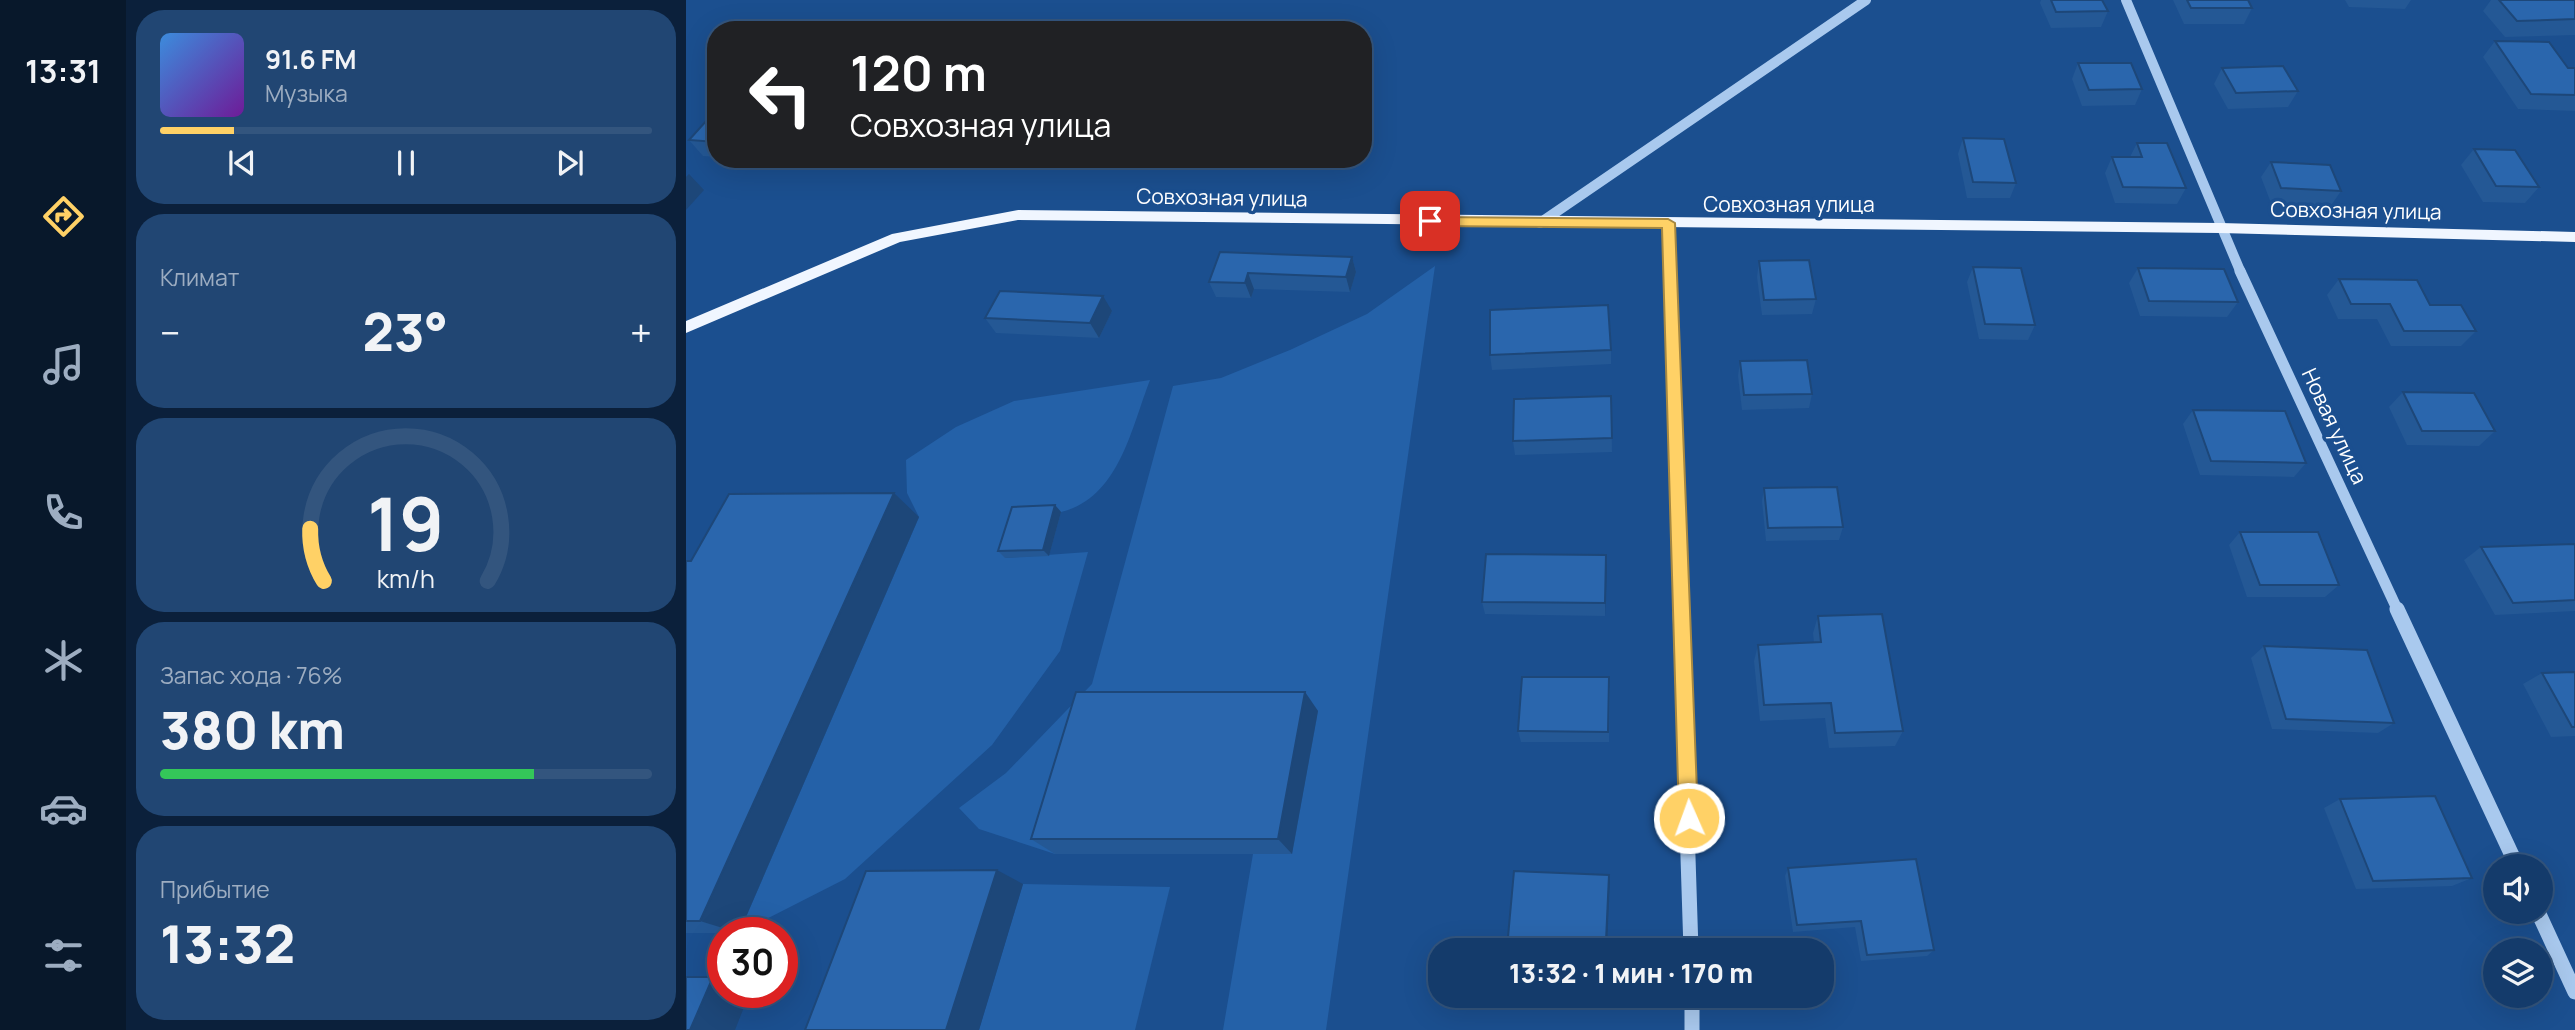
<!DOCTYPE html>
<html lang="ru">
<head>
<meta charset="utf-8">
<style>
  :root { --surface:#143b6b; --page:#214673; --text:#f1f3f6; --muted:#9dadc1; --line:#33557e; --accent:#ffd166 }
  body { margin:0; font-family:Manrope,sans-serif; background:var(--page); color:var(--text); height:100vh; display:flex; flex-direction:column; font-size:26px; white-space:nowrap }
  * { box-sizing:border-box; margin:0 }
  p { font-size:23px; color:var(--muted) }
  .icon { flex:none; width:38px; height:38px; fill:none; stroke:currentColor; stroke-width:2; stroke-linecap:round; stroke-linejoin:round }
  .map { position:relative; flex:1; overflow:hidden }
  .side { display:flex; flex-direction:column; gap:10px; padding:10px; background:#0b203b; width:560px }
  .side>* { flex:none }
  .guide { position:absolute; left:21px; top:21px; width:665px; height:147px; border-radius:28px; box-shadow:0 7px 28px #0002,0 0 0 2px var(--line); background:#202124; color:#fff; overflow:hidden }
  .fabs { position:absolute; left:1797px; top:854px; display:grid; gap:14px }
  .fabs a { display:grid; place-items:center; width:70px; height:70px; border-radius:50%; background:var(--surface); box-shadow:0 7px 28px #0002,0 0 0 2px var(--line); font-size:35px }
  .speed { position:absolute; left:21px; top:917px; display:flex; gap:14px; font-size:35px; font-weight:700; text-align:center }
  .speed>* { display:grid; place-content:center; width:91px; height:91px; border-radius:50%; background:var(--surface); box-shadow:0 7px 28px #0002,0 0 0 2px var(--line); line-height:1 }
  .speed .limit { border:10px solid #d22; background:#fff; color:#111 }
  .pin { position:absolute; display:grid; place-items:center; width:60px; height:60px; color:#fff; margin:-30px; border-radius:14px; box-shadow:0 4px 10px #0006 }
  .me { position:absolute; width:77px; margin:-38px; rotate:358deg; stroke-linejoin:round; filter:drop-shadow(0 0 5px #0008) }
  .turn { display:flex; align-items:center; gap:24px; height:147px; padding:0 28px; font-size:32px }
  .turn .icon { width:91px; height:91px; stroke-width:2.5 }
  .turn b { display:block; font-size:49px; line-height:60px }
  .big { font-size:52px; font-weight:800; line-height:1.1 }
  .side .card { flex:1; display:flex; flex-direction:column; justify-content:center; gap:10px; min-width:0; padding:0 24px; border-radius:28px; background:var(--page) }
  .side .dial { align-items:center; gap:0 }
  .dial svg { height:182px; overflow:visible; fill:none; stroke:var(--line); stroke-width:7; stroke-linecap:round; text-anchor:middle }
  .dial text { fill:var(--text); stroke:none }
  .song { display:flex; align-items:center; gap:21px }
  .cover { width:84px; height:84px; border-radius:10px; background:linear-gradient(135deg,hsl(210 70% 55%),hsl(280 70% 35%)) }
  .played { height:7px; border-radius:4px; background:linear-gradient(90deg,var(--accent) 15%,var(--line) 15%) }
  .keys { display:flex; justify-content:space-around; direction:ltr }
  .heat { display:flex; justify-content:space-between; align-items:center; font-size:38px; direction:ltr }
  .charge { height:10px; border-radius:5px; background:linear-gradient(90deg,#34c759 76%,var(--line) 0) }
  .trip { position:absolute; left:742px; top:938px; width:406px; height:70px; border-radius:28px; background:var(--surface); box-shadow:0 7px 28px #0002,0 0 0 2px var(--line); font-weight:800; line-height:70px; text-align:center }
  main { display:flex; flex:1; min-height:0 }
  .tabs { display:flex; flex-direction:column; width:126px; justify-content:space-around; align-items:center; background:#08182b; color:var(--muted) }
  .tabs .icon { width:49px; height:49px }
  .tabs .selected { color:var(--accent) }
  .tabs b { font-size:32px; color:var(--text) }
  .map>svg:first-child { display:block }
  .green { fill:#2461a8 }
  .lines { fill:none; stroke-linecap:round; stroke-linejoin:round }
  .minor-far2 { stroke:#a9c9ee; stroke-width:10 }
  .minor-far1 { stroke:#a9c9ee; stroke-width:11 }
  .minor { stroke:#a9c9ee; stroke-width:15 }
  .major { fill:#f0f6ff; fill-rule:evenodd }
  .wall { fill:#245895 }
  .shaded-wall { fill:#1d4779 }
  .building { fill:#2a66ad; stroke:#1d4779; stroke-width:2 }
  .route { fill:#ffd166; stroke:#a68842; stroke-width:2 }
  .labels { text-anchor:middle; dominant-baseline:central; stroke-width:7; stroke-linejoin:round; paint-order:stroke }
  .street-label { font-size:21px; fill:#fff; stroke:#1b4f8f }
</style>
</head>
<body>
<main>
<nav class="tabs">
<b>13:31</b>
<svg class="icon selected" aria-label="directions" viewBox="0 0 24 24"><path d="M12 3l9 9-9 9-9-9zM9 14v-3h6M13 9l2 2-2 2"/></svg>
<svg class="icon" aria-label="music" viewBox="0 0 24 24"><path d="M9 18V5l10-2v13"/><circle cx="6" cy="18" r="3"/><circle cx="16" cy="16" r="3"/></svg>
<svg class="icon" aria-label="phone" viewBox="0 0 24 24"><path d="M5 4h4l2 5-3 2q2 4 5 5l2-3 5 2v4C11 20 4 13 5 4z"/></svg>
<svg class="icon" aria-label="climate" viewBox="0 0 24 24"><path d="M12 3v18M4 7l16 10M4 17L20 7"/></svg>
<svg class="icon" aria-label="car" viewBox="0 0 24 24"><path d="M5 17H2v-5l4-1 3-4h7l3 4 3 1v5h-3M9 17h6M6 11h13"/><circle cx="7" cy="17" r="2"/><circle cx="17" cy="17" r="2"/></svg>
<svg class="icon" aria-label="filters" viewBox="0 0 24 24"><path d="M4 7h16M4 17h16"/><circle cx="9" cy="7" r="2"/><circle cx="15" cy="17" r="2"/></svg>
</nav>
<section class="side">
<div class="card">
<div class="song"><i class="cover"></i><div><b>91.6 FM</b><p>Музыка</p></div></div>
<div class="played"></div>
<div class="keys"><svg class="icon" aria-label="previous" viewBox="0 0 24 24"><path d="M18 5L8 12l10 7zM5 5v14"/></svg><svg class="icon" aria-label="pause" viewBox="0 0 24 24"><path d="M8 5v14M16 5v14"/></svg><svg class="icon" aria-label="next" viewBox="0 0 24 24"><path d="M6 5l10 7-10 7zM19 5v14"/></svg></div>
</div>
<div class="card"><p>Климат</p>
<div class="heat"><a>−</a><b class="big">23°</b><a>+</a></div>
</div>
<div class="card dial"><svg viewBox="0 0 100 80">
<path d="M14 69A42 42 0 1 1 86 69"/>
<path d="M14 69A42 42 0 0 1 8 46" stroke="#ffd166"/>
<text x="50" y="56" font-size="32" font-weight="700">19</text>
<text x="50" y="72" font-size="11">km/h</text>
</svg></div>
<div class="card"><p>Запас хода · 76%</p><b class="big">380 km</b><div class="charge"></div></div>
<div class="card"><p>Прибытие</p><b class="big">13:32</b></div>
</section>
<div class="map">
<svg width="1889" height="1030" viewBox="0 0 1889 1030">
  <rect width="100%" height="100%" fill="#1b4f8f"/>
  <!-- green -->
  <g class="green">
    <path d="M 749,266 L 640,1030 L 537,1030 L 567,854 L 606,854 L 412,711 L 369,854 L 293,829 L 273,808 L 320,773 L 406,684 L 487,386 L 535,378 L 604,350 L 681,314 Z"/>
    <path d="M 464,380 C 445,429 433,498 375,512 C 362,515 346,514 332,514 L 319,558 L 402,552 L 374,651 L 306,745 L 159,879 L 53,933 L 233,517 L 221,493 L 220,460 L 270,427 L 328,401 Z"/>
    <path d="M 337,884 L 484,887 L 449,1030 L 293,1030 Z"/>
  </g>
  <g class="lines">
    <!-- minor-far2 -->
    <g class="minor-far2">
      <path d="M 1440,0 L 1555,273"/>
      <path d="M 854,223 L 1180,0"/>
      <path d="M 982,224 L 984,273"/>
    </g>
    <!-- minor-far1 -->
    <g class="minor-far1">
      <path d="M 983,271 L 994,611"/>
      <path d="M 1554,271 L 1712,611"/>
    </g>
    <!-- minor -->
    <g class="minor">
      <path d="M 994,609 L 1005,950"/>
      <path d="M 1711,609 L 1831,866"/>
      <path d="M 1852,912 L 1889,992"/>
      <path d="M 1006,996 L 1006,1030"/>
    </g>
    <!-- major -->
    <path class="major" d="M 332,210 L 1534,223 L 1889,232 L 1889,242 L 1534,233 L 332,220 L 214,242 L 0,333 L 0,321 L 206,234 Z"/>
  </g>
  <!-- wall -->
  <g class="wall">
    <path d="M 1355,0 L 1416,0 L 1422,11 L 1415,27 L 1365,28 L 1354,3 Z"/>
    <path d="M 1487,0 L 1562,0 L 1566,8 L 1558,24 L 1498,24 Z"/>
    <path d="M 1659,0 L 1725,0 L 1719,9 L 1663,7 Z"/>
    <path d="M 1805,0 L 1889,0 L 1889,35 L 1819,37 L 1797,11 Z"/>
    <path d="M 1809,41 L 1882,68 L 1889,68 L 1889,111 L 1832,109 L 1797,57 Z"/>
    <path d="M 1392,63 L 1456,89 L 1449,105 L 1396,106 L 1386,79 Z"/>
    <path d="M 1536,68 L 1612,91 L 1602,107 L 1542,109 L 1528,84 Z"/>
    <path d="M 30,110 L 30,157 L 17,156 L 3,140 Z"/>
    <path d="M 1277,138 L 1330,183 L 1324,198 L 1281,198 L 1272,154 Z"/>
    <path d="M 1451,143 L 1500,188 L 1491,204 L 1429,203 L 1419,173 L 1426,157 L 1444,157 Z"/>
    <path d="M 1788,149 L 1853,187 L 1839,203 L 1797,202 L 1775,165 Z"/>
    <path d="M 1585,162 L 1655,191 L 1644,207 L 1585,203 L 1575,177 Z"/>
    <path d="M 534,252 L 666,257 L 670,272 L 664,292 L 568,289 L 565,298 L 530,297 L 523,282 Z"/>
    <path d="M 1073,261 L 1130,299 L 1126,314 L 1076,315 L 1071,277 Z"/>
    <path d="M 1287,267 L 1349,325 L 1342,340 L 1293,339 L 1281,282 Z"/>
    <path d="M 1452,268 L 1552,302 L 1541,317 L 1454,316 L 1443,283 Z"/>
    <path d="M 1653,279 L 1744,305 L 1790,331 L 1775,346 L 1705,346 L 1691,319 L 1652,319 L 1641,295 Z"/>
    <path d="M 426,311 L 413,338 L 310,333 L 299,318 Z"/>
    <path d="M 925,350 L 925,364 L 806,370 L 804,355 Z"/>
    <path d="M 1054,361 L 1126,394 L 1123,408 L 1056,410 L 1052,376 Z"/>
    <path d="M 1717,392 L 1809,431 L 1793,446 L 1721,445 L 1703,407 Z"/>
    <path d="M 925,396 L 926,452 L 829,455 L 827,441 Z"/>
    <path d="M 1507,410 L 1620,463 L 1608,477 L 1514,475 L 1497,424 Z"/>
    <path d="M 1078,488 L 1157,527 L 1153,540 L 1080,541 L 1076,501 Z"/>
    <path d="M 369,505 L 375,512 L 363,556 L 319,558 L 312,551 Z"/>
    <path d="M 233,517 L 53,933 L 0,933 L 0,561 L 5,561 Z"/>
    <path d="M 1554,532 L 1653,585 L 1639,597 L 1561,597 L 1543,545 Z"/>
    <path d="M 1889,544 L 1889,611 L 1809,615 L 1778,560 L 1795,547 Z"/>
    <path d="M 920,555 L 919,616 L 799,614 L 796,602 Z"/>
    <path d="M 1132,616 L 1217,731 L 1209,746 L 1143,748 L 1139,718 L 1074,721 L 1068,661 L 1072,645 L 1128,643 L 1127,633 Z"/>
    <path d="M 1578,646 L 1708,723 L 1692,733 L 1586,729 L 1565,658 Z"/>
    <path d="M 1889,672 L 1889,736 L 1865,737 L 1837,684 L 1856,673 Z"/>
    <path d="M 924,688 L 923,742 L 835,742 L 832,731 Z"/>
    <path d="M 619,692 L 632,711 L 606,854 L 369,854 L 345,839 Z"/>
    <path d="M 1654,799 L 1786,878 L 1766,886 L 1670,889 L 1638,808 Z"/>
    <path d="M 1102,868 L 1248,950 L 1241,956 L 1175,961 L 1169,927 L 1107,932 L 1099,876 Z"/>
    <path d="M 924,882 L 921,947 L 825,943 L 822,937 Z"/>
  </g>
  <!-- shaded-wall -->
  <g class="shaded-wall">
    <path d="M 3,174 L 18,190 L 0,210 L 0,177 Z"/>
    <path d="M 666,257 L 670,272 L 664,292 L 660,277 Z"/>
    <path d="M 562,273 L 568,289 L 565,298 L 559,283 Z"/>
    <path d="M 417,296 L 426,311 L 413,338 L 404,323 Z"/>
    <path d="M 208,493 L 233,517 L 53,933 L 14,921 Z"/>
    <path d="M 369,505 L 375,512 L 363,556 L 357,550 Z"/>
    <path d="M 920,555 L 921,568 L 919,616 L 919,603 Z"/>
    <path d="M 619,692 L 632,711 L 606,854 L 592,839 Z"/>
    <path d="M 311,870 L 337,884 L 293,1030 L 260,1030 Z"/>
    <path d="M 923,875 L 924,882 L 921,947 L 920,941 Z"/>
    <path d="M 27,977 L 37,979 L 37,992 L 64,992 L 49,1030 L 4,1030 Z"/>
  </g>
  <!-- building -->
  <g class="building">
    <path d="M 1365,0 L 1416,0 L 1422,11 L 1370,12 Z"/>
    <path d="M 1501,0 L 1562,0 L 1566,8 L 1505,8 Z"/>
    <path d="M 1813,0 L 1889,0 L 1889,19 L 1831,21 Z"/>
    <path d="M 1809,41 L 1863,42 L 1882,68 L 1889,68 L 1889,95 L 1845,94 Z"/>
    <path d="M 1392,63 L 1445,63 L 1456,89 L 1403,90 Z"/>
    <path d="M 1597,66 L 1612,91 L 1550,93 L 1536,68 Z"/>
    <path d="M 30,110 L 30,142 L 3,140 Z"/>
    <path d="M 1277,138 L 1318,139 L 1330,183 L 1287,182 Z"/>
    <path d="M 1451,143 L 1481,143 L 1500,188 L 1437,187 L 1426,157 L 1456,157 Z"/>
    <path d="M 1788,149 L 1829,150 L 1853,187 L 1810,186 Z"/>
    <path d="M 1585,162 L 1644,165 L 1655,191 L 1595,188 Z"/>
    <path d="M 534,252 L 666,257 L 660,277 L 562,273 L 559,283 L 523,282 Z"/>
    <path d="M 1123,260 L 1130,299 L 1078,300 L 1073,261 Z"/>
    <path d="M 1287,267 L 1335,268 L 1349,325 L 1299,324 Z"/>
    <path d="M 1452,268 L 1538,269 L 1552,302 L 1463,301 Z"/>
    <path d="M 1653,279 L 1731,280 L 1744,305 L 1775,305 L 1790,331 L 1718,331 L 1704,304 L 1665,304 Z"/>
    <path d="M 314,291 L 417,296 L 404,323 L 299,318 Z"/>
    <path d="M 922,305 L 925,350 L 804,355 L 804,310 Z"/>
    <path d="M 1121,360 L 1126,394 L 1058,395 L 1054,361 Z"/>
    <path d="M 1717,392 L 1788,393 L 1809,431 L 1736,431 Z"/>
    <path d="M 925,396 L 926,438 L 827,441 L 828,399 Z"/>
    <path d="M 1507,410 L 1599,411 L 1620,463 L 1525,461 Z"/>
    <path d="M 1151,487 L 1157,527 L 1082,528 L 1078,488 Z"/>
    <path d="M 208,493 L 14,921 L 0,921 L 0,561 L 5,561 L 43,494 Z"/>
    <path d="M 369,505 L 357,550 L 312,551 L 326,507 Z"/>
    <path d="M 1554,532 L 1632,532 L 1653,585 L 1574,585 Z"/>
    <path d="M 1889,544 L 1889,600 L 1827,603 L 1795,547 Z"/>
    <path d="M 800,554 L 920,555 L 919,603 L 796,602 Z"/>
    <path d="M 1196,614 L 1217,731 L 1149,733 L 1145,703 L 1078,705 L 1072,645 L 1135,642 L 1132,616 Z"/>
    <path d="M 1578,646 L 1681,650 L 1708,723 L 1600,719 Z"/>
    <path d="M 1889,672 L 1889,727 L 1886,727 L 1856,673 Z"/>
    <path d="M 836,677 L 923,677 L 922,732 L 832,731 Z"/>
    <path d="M 390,692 L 619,692 L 592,839 L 345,839 Z"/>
    <path d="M 1749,796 L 1786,878 L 1687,881 L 1654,799 Z"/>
    <path d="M 1230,859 L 1248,950 L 1181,955 L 1175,921 L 1111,925 L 1102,868 Z"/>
    <path d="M 311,870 L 260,1030 L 119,1030 L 180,871 Z"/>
    <path d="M 828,871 L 923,875 L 920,941 L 822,937 Z"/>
    <path d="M 0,977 L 27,977 L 4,1030 L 0,1030 Z"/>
  </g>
  <!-- route -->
  <path class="route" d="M 744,217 L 982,219 L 989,223 L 1012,818 L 1009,825 L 1003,828 L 996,825 L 993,818 L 976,228 L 744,226 L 738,221 Z"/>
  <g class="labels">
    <!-- street labels -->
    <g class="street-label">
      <text transform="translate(536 197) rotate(1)">Совхозная улица</text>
      <text x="1103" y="204">Совхозная улица</text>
      <text transform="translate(1670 210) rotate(1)">Совхозная улица</text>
      <text transform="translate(1649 426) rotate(65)">Новая улица</text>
    </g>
  </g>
</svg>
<div class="fabs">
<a><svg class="icon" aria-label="sound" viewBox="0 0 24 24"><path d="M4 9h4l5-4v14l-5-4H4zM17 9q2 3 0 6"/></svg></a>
<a><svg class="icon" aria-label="layers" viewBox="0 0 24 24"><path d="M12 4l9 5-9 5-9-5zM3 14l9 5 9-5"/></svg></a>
</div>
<div class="speed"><div class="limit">30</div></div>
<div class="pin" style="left:744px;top:221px;background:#d93025"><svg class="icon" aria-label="arrive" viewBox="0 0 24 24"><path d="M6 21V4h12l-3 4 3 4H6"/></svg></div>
<svg class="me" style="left:1003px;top:818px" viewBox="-20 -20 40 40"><circle r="17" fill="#ffd166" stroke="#fff" stroke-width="3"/><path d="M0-11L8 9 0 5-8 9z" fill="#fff"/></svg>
<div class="trip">13:32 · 1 мин · 170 m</div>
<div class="guide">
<div class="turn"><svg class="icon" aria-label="left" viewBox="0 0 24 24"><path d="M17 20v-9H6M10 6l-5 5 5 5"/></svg><div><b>120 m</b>Совхозная улица</div></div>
</div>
</div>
</main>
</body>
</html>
